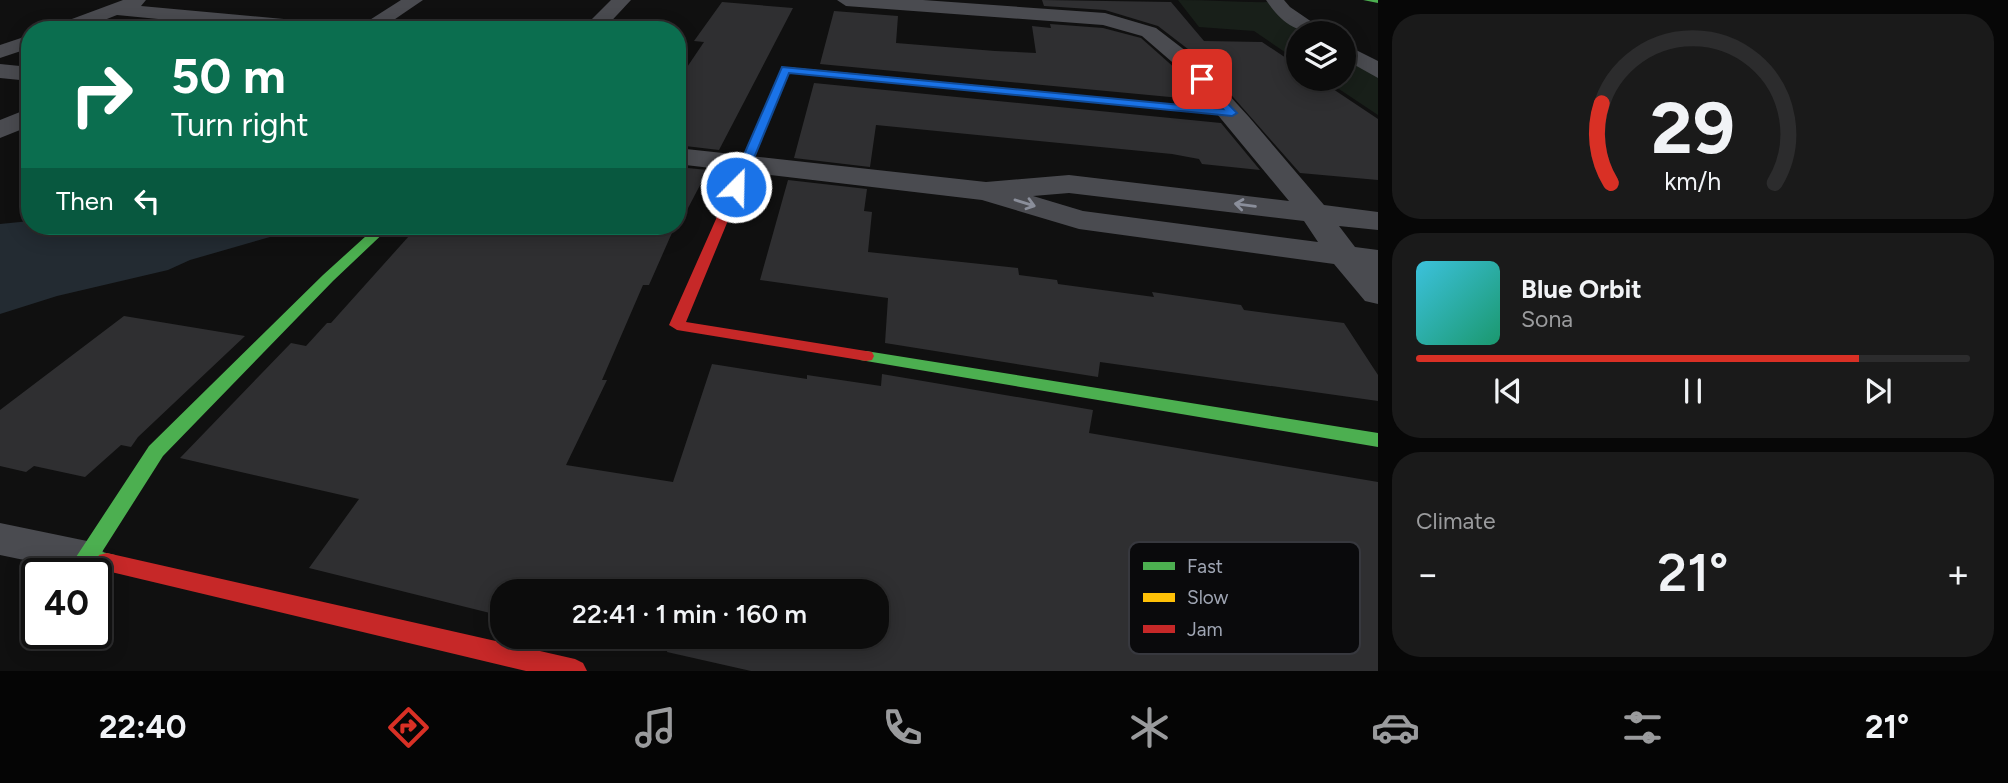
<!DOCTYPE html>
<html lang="en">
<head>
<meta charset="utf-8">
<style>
  :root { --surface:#0c0c0c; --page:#1a1a1a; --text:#f1f3f6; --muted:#9a9b9d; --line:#2c2c2d; --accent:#d93025 }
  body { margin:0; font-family:Figtree,sans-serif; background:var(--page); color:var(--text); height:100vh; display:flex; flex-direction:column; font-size:26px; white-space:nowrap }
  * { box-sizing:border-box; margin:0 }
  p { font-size:23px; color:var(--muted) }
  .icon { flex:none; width:38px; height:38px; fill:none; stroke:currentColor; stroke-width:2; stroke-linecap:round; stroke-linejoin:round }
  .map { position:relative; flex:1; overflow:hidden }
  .side { display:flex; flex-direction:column; gap:14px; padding:14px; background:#070707; width:630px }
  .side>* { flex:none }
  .banner { position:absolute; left:21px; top:21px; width:665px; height:214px; border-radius:28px; box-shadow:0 4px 18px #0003,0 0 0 2px var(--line); background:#0b6e4f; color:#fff; overflow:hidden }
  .controls { position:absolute; left:1286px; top:21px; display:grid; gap:14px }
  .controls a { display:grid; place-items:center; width:70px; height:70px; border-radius:50%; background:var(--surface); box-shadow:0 4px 18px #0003,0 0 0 2px var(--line); font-size:35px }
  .speed { position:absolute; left:21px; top:558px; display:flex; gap:14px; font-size:35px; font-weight:700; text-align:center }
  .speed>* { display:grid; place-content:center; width:91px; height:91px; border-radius:50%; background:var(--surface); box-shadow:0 4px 18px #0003,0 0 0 2px var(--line); line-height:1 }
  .speed .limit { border:4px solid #111; border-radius:10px; background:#fff; color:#111 }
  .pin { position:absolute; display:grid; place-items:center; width:60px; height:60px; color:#fff; margin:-30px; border-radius:14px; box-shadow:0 4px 10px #0006 }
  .me { position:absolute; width:77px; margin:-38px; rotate:23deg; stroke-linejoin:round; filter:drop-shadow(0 0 5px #0008) }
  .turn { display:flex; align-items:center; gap:24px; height:147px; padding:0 35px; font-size:32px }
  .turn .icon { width:91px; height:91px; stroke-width:2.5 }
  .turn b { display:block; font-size:49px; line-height:60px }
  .then { display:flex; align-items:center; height:66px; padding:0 35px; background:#0003; gap:14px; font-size:26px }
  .big { font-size:52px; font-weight:600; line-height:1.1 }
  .side .widget { flex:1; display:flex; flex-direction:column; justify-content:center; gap:10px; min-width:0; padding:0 24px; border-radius:28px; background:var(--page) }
  .side .dial { align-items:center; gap:0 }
  .dial svg { height:182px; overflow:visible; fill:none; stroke:var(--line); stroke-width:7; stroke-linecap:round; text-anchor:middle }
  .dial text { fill:var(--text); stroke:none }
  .song { display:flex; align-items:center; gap:21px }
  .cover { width:84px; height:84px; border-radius:10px; background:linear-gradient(135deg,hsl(190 70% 55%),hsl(160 70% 35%)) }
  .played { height:7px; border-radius:4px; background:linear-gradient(90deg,var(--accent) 80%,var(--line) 80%) }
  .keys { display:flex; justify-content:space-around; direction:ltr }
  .heat { display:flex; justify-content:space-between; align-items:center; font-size:38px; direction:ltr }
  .trip { position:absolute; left:490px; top:579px; width:399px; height:70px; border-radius:28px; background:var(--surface); box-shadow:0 4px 18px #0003,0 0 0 2px var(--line); font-weight:600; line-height:70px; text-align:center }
  .tabs { display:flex; height:112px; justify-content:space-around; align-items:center; background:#050505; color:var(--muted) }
  .tabs .icon { width:49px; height:49px }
  .tabs .on { color:var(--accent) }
  .tabs b { font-size:32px; color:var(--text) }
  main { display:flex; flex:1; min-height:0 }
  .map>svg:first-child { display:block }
  .green { fill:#181f19 }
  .water { fill:#232b32 }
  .building { fill:#2f2f31 }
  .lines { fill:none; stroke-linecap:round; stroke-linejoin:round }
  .lane { fill:#4a4b50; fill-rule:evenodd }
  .street { fill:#4a4b50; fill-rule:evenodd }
  .fast { fill:#4caf50; fill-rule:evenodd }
  .slow { fill:#ffc107; fill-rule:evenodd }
  .jam { fill:#c62828; fill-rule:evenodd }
  .oneway { stroke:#8a8e9a }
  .route { fill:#1a73e8; stroke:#114b97; stroke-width:2 }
  .key { fill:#0a0a0c; stroke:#37383e; stroke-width:2 }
  .key-label { font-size:19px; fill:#9fa5b3 }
</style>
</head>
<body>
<main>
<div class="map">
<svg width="1378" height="671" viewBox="0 0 1378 671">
  <rect width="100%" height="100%" fill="#101010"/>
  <!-- green -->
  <g class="green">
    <path d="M 1178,0 C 1212,0 1243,3 1276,2 L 1283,11 L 1318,33 L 1298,33 L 1298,61 L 1254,31 L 1199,27 Z"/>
    <path d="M 1344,50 L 1378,71 L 1378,115 L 1324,79 L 1344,79 Z"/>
  </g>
  <!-- water -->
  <path class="water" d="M 30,221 L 30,226 L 298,226 L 270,237 L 190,260 L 168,270 L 57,296 L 0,314 L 0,224 Z"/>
  <!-- building -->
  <g class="building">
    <path d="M 1042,0 L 1171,2 L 1204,41 L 1262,42 L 1298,66 L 1298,79 L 1318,79 L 1378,119 L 1378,180 L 1300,173 L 1197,56 L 1158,26 L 1105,10 L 1044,6 Z"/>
    <path d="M 722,2 L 793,8 L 719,150 L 677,145 L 677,82 L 704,42 L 694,41 Z"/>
    <path d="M 834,11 L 898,16 L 896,43 L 995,51 L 1036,53 L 1032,26 L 1051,28 L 1050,24 L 1103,28 L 1141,38 L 1177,70 L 1202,100 L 820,64 Z"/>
    <path d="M 814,83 L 1221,123 L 1260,170 L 1202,164 L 1199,159 L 1172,154 L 876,125 L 870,167 L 794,158 Z"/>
    <path d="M 677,167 L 708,170 L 677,229 Z"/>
    <path d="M 788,180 L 867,189 L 864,211 L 872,212 L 868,252 L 1018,268 L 1019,275 L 1057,280 L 1058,284 L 1154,297 L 1152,292 L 1241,305 L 1244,310 L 1344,323 L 1378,375 L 1378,401 L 1100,362 L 1098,377 L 885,343 L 888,298 L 760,280 Z"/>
    <path d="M 418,226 L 675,226 L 649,285 L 643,285 L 602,380 L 607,380 L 566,465 L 673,482 L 712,364 L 807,379 L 807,375 L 881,386 L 882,374 L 1093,410 L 1089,433 L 1378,482 L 1378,671 L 751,671 L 667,652 L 669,643 L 644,637 L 877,637 L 877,592 L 502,592 L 502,616 L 309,568 L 359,499 L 180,458 L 291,343 L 306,346 L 327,323 L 331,323 Z"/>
    <path d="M 124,316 L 245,336 L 138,437 L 131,447 L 121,445 L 85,477 L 34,466 L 26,472 L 0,466 L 0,410 Z"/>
  </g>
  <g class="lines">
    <!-- lane -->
    <path class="lane" d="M 0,523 L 87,541 L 100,545 L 106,557 L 100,569 L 87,573 L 0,555 Z"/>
    <!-- street -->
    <g class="street">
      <path d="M 123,0 L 146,0 L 141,6 L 338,24 L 348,30 L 272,30 L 117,15 L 79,30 L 50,30 L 53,26 Z"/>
      <path d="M 401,0 L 423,0 L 379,30 L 354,30 Z"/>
      <path d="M 611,0 L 631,0 L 603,30 L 581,30 Z"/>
      <path d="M 837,0 L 923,0 L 1105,13 L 1156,28 L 1195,58 L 1249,117 L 1324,205 L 1378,212 L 1378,230 L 1339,226 L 1355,247 L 1378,250 L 1378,304 L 1365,301 L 1334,264 L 1079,229 L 982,200 L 677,164 L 677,148 L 986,182 L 1069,175 L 1289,201 L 1179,68 L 1142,36 L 1103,25 L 846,6 ZM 1069,193 L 1304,221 L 1318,242 L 1083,211 L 1033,196 Z"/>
      <path d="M 1266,0 L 1284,0 L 1290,7 L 1328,33 C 1298,34 1283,25 1266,0 Z"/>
      <path d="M 30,35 L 30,48 L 0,58 L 0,45 Z"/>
      <path d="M 1344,44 L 1378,61 L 1378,78 L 1344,59 Z"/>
      <path d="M 0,64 L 30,67 L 30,81 L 0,78 Z"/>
      <path d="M 30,108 L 30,126 L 0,138 L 0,120 Z"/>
    </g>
    <!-- fast -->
    <g class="fast">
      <path d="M 1363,0 L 1378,0 L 1378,3 Z"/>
      <path d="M 377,226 L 391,226 L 333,281 L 163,456 L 102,552 L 115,555 L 118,562 L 115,569 L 107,571 L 80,563 L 76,557 L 80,551 L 149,446 L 323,275 Z"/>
      <path d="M 866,351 L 1378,433 L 1378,447 L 860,360 L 858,356 L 860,352 Z"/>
    </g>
    <!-- slow -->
    <path class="slow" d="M 786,67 L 1232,110 L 1237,113 L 1232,116 L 789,73 L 765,131 L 756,133 L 755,131 L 781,70 Z"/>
    <!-- jam -->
    <g class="jam">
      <path d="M 756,129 L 765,131 L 686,322 L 866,351 L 872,352 L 874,356 L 872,360 L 866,361 L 677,330 L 669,325 Z"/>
      <path d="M 107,553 L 575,659 L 583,663 L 587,671 L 526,671 L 107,571 L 99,569 L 96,562 L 99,555 Z"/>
    </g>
  </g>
  <!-- one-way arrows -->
  <defs><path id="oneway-shaft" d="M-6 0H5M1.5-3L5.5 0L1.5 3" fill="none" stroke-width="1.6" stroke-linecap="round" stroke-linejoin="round" transform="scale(1.75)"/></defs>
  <g class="oneway">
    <use href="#oneway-shaft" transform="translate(1025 203) rotate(17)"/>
    <use href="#oneway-shaft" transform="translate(1245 205) rotate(-173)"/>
  </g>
  <!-- route -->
  <path class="route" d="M 782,67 L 1223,109 L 1197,79 L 1202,77 L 1237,113 L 1232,116 L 789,73 L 742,187 L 732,189 L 730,187 Z"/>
  <!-- legend -->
  <rect x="1129" y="542" width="231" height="112" rx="10" class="key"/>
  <rect x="1143" y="562" width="32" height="8" fill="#4caf50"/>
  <rect x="1143" y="593" width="32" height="9" fill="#ffc107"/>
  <rect x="1143" y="625" width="32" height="8" fill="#c62828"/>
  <g class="key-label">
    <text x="1187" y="573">Fast</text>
    <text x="1187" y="604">Slow</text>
    <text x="1187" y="636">Jam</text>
  </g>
</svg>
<div class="controls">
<a><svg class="icon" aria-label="layers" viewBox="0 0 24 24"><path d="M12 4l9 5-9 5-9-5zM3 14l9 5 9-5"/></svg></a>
</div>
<div class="speed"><div class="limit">40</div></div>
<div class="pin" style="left:1202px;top:79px;background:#d93025"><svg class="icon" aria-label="arrive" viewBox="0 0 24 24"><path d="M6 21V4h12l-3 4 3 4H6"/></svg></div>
<svg class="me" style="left:736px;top:187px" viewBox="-20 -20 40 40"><circle r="17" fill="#1a73e8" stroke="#fff" stroke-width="3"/><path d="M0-11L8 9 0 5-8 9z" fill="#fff"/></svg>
<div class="trip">22:41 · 1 min · 160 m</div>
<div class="banner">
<div class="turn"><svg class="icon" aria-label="right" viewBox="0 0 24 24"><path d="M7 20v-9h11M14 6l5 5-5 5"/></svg><div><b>50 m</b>Turn right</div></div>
<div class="then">Then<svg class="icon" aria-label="left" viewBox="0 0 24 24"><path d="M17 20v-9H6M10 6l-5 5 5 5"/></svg></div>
</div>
</div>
<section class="side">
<div class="widget dial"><svg viewBox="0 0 100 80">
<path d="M14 69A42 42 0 1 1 86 69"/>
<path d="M14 69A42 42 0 0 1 10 34" stroke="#d93025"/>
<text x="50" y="56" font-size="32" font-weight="700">29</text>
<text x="50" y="72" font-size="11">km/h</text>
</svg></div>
<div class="widget">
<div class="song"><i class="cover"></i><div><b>Blue Orbit</b><p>Sona</p></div></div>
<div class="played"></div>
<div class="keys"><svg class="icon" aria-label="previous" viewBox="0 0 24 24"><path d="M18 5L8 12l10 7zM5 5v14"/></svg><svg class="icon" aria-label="pause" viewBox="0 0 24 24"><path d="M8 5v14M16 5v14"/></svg><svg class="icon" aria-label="next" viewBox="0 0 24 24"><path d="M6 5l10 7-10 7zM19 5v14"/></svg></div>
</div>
<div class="widget"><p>Climate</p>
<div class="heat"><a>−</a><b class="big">21°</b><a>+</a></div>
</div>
</section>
</main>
<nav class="tabs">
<b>22:40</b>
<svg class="icon on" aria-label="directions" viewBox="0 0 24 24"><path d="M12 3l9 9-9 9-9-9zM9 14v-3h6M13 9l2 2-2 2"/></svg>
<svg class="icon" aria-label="music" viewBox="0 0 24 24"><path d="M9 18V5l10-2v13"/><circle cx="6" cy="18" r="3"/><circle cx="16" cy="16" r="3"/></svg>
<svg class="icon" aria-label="phone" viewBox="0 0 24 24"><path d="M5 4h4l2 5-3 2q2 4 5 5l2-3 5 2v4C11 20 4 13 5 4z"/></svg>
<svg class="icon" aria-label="climate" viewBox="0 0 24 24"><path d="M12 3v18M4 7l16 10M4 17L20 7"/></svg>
<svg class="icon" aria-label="car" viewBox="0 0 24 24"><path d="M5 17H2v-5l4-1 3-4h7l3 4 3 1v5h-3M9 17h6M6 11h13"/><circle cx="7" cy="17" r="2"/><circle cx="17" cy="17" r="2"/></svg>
<svg class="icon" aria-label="filters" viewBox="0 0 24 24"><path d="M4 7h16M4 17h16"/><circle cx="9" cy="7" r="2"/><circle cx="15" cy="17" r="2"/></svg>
<b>21°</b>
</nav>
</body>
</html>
